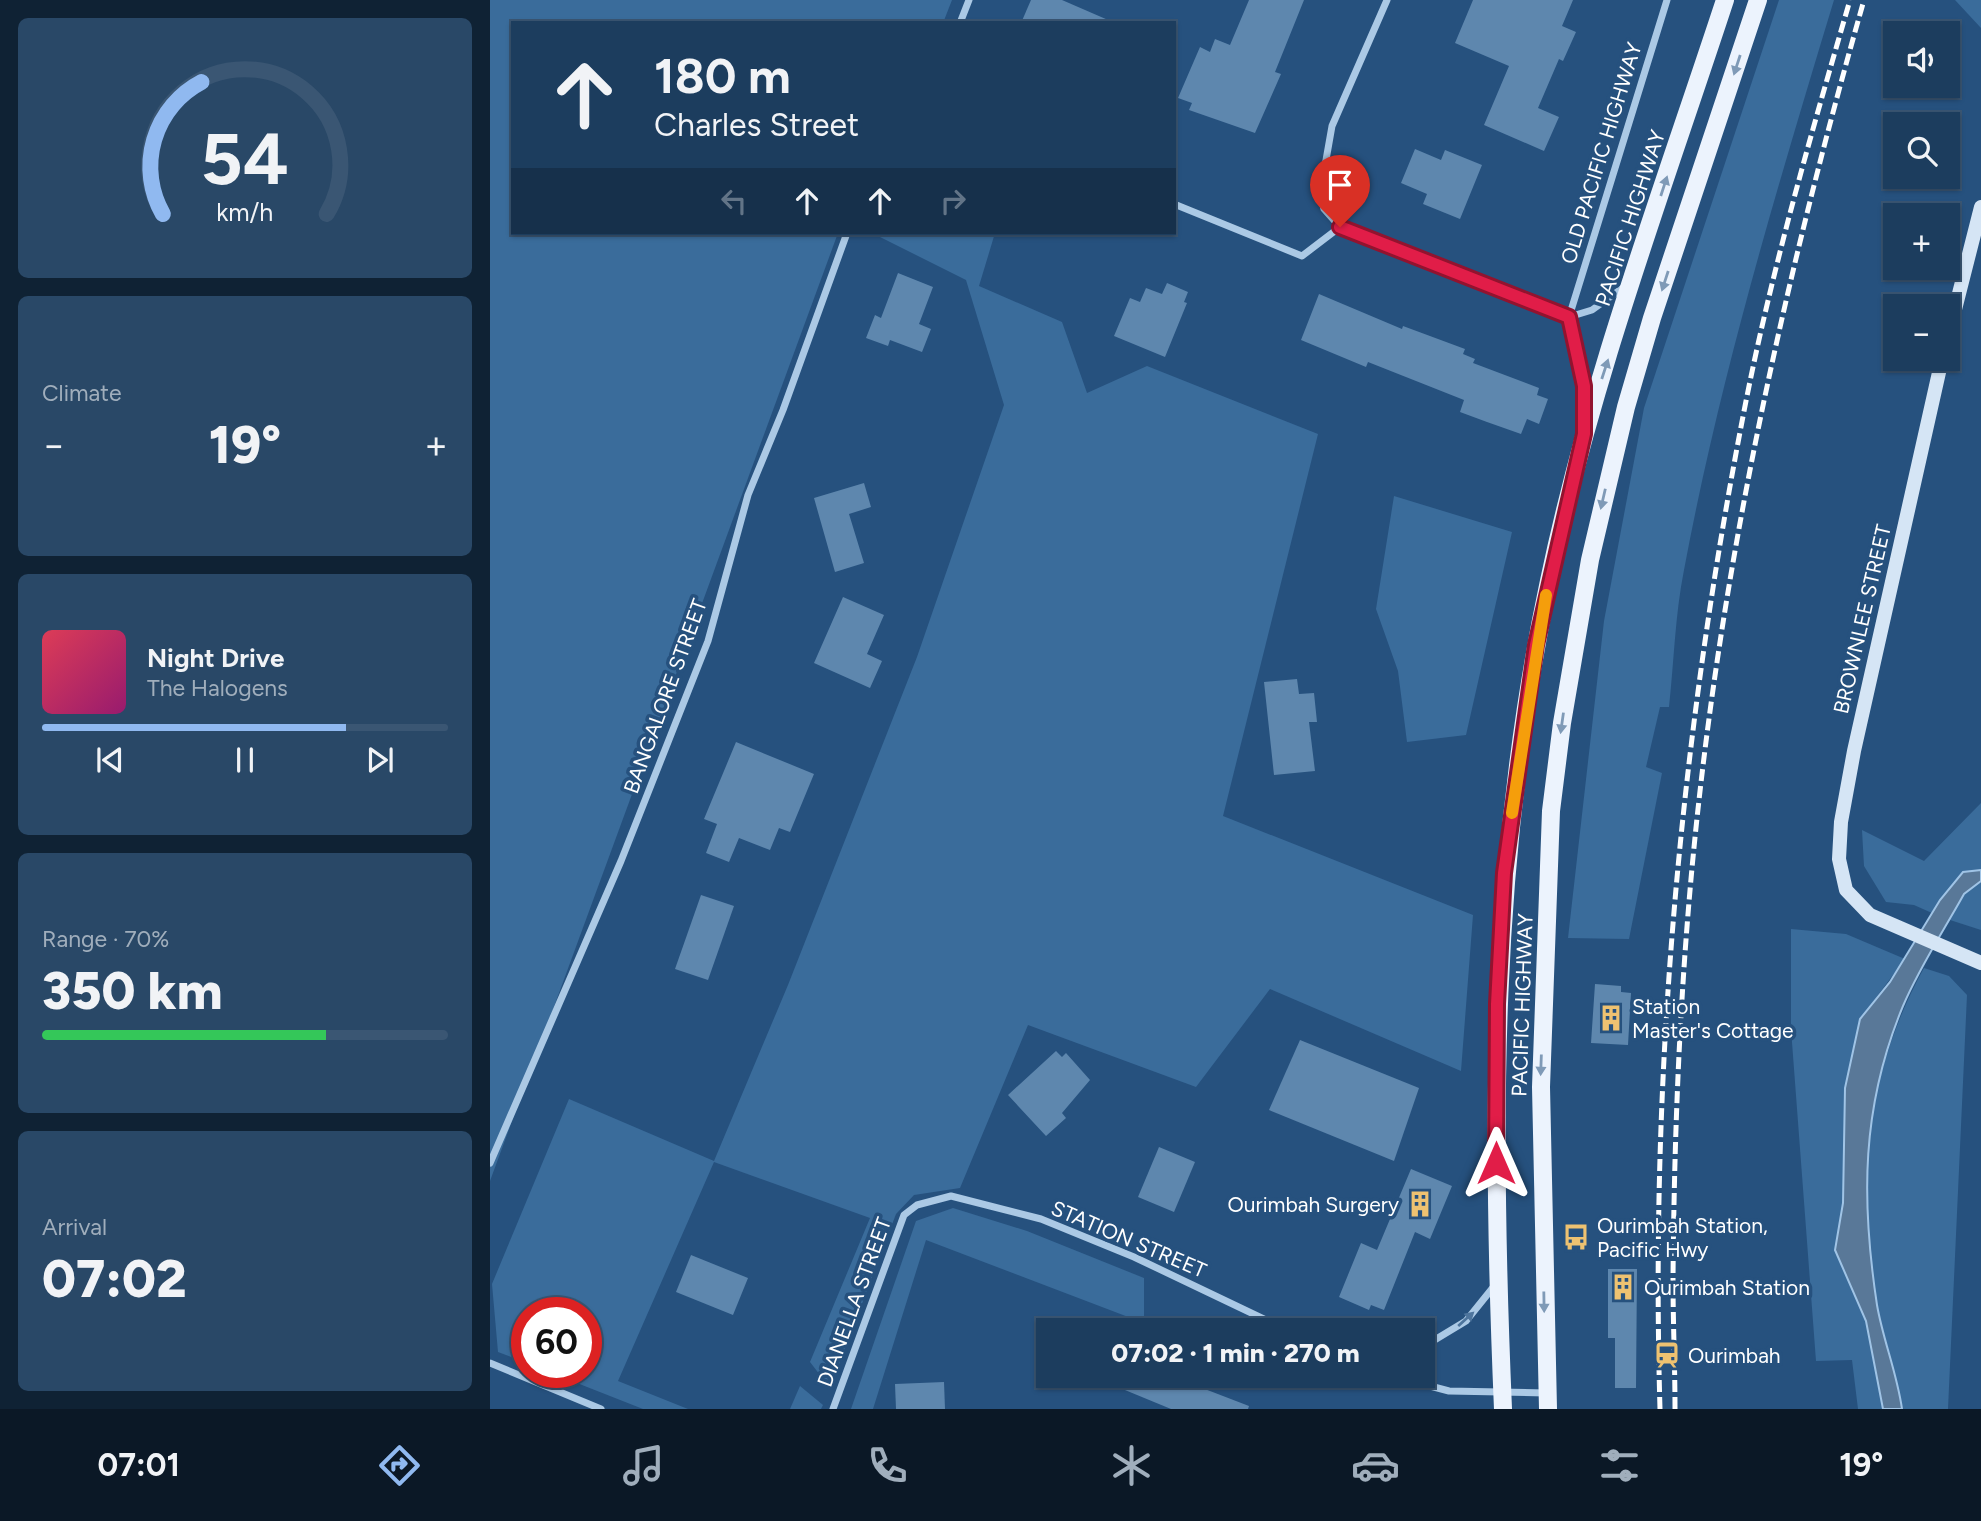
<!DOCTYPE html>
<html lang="en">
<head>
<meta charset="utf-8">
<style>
  :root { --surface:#1c3d5e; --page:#294867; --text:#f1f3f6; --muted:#a0aebc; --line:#3a5673; --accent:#90b9f0 }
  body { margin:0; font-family:Figtree,sans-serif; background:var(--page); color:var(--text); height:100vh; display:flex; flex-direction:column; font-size:26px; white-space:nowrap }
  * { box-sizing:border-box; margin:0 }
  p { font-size:23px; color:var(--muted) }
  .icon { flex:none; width:38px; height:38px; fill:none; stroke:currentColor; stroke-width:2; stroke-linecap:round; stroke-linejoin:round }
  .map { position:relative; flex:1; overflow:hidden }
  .side { display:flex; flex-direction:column; gap:18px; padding:18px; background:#0f2234; width:490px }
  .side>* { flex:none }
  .guide { position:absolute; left:21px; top:21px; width:665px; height:214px; border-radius:0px; box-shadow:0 2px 5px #0004,0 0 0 2px var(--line); background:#1c3d5e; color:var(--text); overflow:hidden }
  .tools { position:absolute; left:1393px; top:21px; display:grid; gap:14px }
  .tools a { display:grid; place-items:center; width:77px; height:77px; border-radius:0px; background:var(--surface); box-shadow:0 2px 5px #0004,0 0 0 2px var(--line); font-size:35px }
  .speed { position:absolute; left:21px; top:1297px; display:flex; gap:14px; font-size:35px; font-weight:700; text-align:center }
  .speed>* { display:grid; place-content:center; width:91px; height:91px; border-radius:50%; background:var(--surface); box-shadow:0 2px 5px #0004,0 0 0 2px var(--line); line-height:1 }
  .speed .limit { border:10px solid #d22; background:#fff; color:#111 }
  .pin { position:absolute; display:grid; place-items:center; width:60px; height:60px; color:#fff; margin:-72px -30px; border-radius:50% 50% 50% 0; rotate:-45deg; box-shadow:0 0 7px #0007 }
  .pin .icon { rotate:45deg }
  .me { position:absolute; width:77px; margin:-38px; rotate:0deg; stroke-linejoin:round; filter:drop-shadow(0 0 5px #0008) }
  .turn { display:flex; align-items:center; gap:24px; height:147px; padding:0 28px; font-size:32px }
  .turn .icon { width:91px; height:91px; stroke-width:2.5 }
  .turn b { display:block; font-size:49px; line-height:60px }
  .lanes { display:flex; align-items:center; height:66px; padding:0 28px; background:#0003; justify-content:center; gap:35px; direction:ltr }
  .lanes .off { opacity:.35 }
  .big { font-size:52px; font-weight:800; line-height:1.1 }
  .side .tile { flex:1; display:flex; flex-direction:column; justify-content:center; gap:10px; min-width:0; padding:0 24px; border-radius:10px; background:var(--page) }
  .side .dial { align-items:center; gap:0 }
  .dial svg { height:182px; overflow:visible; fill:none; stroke:var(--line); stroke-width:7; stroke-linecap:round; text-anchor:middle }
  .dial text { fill:var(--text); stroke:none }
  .song { display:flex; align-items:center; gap:21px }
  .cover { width:84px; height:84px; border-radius:10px; background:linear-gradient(135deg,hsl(350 70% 55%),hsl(320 70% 35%)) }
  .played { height:7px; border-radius:4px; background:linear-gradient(90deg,var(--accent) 75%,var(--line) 75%) }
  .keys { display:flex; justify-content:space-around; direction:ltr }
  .heat { display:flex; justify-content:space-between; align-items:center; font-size:38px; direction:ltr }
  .charge { height:10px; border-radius:5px; background:linear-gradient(90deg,#34c759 70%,var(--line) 0) }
  .trip { position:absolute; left:546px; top:1318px; width:399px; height:70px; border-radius:0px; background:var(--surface); box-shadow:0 2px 5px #0004,0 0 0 2px var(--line); font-weight:800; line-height:70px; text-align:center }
  .tabs { display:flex; height:112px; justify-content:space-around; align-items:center; background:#0b1826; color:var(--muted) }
  .tabs .icon { width:49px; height:49px }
  .tabs .selected { color:var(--accent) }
  .tabs b { font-size:32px; color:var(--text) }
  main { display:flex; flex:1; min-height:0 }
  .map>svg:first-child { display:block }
  .green { fill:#3a6c9b }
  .water { fill:#597898; stroke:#a0c4e6; stroke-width:2 }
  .building { fill:#5e87ae }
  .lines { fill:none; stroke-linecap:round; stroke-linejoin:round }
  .street { stroke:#abc9e5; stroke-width:7 }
  .secondary { stroke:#d5e5f5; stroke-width:14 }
  .primary { stroke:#ecf3fd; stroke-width:18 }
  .rail { stroke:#fff; stroke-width:5; stroke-dasharray:12 5; stroke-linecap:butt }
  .oneway { fill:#7f9ab7 }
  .oneway2 { fill:#4e759d }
  .route-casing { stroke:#92132f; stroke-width:18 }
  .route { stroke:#e11d48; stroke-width:12 }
  .slow { stroke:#f59e0b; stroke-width:12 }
  .labels { text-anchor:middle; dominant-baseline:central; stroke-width:7; stroke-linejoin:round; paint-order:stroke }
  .street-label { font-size:21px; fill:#fff; stroke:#26517e }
  .poi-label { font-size:21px; fill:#fff; stroke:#26517e; text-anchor:start }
</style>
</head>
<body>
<main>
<section class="side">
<div class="tile dial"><svg viewBox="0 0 100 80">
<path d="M14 69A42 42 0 1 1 86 69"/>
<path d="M14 69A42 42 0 0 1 31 11" stroke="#90b9f0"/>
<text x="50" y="56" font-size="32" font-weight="700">54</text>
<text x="50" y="72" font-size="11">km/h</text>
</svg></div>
<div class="tile"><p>Climate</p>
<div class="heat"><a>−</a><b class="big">19°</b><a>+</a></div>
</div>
<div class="tile">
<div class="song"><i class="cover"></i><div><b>Night Drive</b><p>The Halogens</p></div></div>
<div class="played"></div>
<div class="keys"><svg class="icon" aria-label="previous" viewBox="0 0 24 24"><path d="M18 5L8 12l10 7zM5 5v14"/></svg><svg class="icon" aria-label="pause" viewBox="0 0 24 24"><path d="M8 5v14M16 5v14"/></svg><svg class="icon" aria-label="next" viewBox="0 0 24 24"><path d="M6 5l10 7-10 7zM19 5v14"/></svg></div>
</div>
<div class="tile"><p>Range · 70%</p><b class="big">350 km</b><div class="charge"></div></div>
<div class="tile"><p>Arrival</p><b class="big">07:02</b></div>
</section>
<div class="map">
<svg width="1491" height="1409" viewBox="0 0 1491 1409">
  <rect width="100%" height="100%" fill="#26517e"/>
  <!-- green -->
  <g class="green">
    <path d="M 0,0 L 462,0 L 453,23 L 23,23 L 23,233 L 348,233 L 0,1181 Z"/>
    <path d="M 1289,0 L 1344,0 C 1287,188 1230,377 1194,570 C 1185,615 1184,662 1179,707 L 1170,707 L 1156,767 L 1172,773 L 1139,939 L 1078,938 L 1114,621 L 1154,408 Z"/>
    <path d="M 1465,0 L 1491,0 L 1491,28 Z"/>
    <path d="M 382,233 L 505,233 L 489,286 L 572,322 L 597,393 L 657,366 L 828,434 L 733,816 L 983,915 L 971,1071 L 780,989 L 706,1087 L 538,1025 L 470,1188 L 424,1195 L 406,1214 L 340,1388 L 320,1362 L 380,1218 L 224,1162 L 128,1381 L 198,1409 L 153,1409 L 59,1372 L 96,1372 L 96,1312 L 37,1312 L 37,1363 L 8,1352 L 2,1284 L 79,1099 L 224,1161 L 298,985 L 427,657 L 514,405 L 476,280 Z"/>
    <path d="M 904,496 L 1022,532 L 976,735 L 917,742 L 908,671 L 886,609 Z"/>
    <path d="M 1491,803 L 1491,870 L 1473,872 L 1442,913 L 1424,905 L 1396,902 L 1374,866 L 1372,830 L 1434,861 Z"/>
    <path d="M 1491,881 L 1491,930 L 1460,920 L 1474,894 Z"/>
    <path d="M 1301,929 L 1356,934 L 1415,959 L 1370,1019 L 1355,1088 L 1353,1203 L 1345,1249 L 1376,1321 L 1393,1409 L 1368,1409 L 1362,1360 L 1326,1361 L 1301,1029 Z"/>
    <path d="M 1434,968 L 1459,976 L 1477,995 L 1458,1409 L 1412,1409 C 1407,1375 1396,1344 1388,1310 C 1361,1193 1376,1073 1434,968 Z"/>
    <path d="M 463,1208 L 537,1231 L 654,1278 L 654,1323 L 436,1240 L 383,1409 L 361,1409 L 426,1221 Z"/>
    <path d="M 310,1386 L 333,1405 L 331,1409 L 300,1409 Z"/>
  </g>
  <!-- water -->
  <path class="water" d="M 1491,870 L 1491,881 L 1474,894 C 1454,930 1429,968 1413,1006 C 1371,1107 1371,1200 1387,1305 C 1393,1340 1407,1373 1412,1409 L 1393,1409 L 1376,1321 L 1345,1250 L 1353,1203 L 1355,1088 L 1370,1019 L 1400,982 L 1450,900 L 1473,872 Z"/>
  <!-- building -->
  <g class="building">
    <path d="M 541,0 L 572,0 L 625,23 L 531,23 Z"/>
    <path d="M 759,0 L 814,0 L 785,72 L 791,74 L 765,133 L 699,110 L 702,103 L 688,98 L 710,47 L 720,52 L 725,39 L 740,45 Z"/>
    <path d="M 983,0 L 1083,0 L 1072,26 L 1086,32 L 1073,61 L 1069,59 L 1048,108 L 1069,117 L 1054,151 L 994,125 L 1019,66 L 965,43 Z"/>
    <path d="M 925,149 L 951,160 L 955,150 L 992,165 L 970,219 L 933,204 L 937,194 L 911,183 Z"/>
    <path d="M 408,273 L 443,287 L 429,324 L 441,329 L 432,352 L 400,340 L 398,346 L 376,338 L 385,315 L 391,318 Z"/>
    <path d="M 677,283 L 698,292 L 694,302 L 697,303 L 675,357 L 624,336 L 640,298 L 650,302 L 656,288 L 672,294 Z"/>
    <path d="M 829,294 L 912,329 L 913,326 L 975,349 L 973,354 L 985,359 L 983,363 L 1049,388 L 1047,395 L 1058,399 L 1049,424 L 1037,419 L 1031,434 L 997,422 L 970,412 L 974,400 L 878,362 L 876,367 L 811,340 Z"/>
    <path d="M 374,483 L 381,507 L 359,514 L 374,563 L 345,572 L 324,498 Z"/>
    <path d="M 353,597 L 394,615 L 377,654 L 392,661 L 380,688 L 324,663 Z"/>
    <path d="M 807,679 L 809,694 L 824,693 L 827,722 L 819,722 L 825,771 L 784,775 L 774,682 Z"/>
    <path d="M 246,742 L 324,774 L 300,832 L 289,828 L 280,850 L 249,838 L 239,862 L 216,853 L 227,824 L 214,819 Z"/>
    <path d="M 211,895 L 244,906 L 218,980 L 185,969 Z"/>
    <path d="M 1105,984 L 1131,986 L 1131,992 L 1141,993 L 1138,1045 L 1101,1043 Z"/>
    <path d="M 810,1040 L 929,1088 L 904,1161 L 779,1110 Z"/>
    <path d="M 566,1051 L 572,1057 L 576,1053 L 600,1080 L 572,1113 L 576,1118 L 556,1136 L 518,1095 Z"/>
    <path d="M 669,1147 L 705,1162 L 684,1212 L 648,1197 Z"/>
    <path d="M 921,1169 L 962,1186 L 940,1239 L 925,1232 L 894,1310 L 881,1305 L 879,1310 L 849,1297 L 871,1243 L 887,1250 Z"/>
    <path d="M 201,1255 L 258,1278 L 243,1315 L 186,1292 Z"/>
    <path d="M 1118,1269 L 1147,1269 L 1146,1388 L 1125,1388 L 1125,1338 L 1118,1338 Z"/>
    <path d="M 601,1376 L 681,1376 L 759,1406 L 758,1409 L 681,1409 Z"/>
    <path d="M 454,1382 L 455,1409 L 406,1409 L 405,1384 Z"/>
  </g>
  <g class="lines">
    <!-- street -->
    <g class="street">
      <path d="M 897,0 L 842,126 L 830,194 L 834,209 L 850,227 L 1079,317 L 1102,310 L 1134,287"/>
      <path d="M 470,23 L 479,0"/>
      <path d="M 684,204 L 812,256 L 850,227"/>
      <path d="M 1079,317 L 1177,0"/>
      <path d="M 1079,317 L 1092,365 L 1095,409"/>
      <path d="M 0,1163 L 131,861 L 218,641 L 258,495 L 293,410 L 357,233"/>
      <path d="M 933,1347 L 976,1321 L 1005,1285"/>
      <path d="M 0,1363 L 111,1409"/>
      <path d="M 902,1376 L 959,1391 L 1056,1393"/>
      <path d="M 343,1409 L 414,1215 L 427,1205 L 461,1196 L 551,1219 L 644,1257 L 797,1330"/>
    </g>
    <!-- secondary -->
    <g class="secondary">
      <path d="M 1458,337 L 1491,207"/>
      <path d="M 1452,359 L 1364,751 L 1351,822 L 1349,859 L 1356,890 L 1380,915 L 1491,963"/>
    </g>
    <!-- primary -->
    <g class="primary">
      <path d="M 1013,1409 C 1001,1128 1000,857 1059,581 C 1100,383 1172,192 1235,0"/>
      <path d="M 1058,1409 L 1051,1087 L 1061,811 L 1072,723 L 1100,560 L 1136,407 L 1162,318 L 1268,0"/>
    </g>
    <!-- rail -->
    <g class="rail">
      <path d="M 1170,1409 C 1160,1070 1191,729 1257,396 C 1284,262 1322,131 1360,0"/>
      <path d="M 1185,1409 C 1185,1366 1183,1323 1183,1280 C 1184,1146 1189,1012 1201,879 C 1228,580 1292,288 1374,0"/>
    </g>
  </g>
  <!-- one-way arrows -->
  <defs><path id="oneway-solid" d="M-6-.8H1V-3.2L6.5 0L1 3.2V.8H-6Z" transform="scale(1.75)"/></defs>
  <g class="oneway">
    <use href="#oneway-solid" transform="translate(1247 65) rotate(108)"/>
    <use href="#oneway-solid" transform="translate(1174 186) rotate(-72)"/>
    <use href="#oneway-solid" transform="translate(1175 281) rotate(108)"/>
    <use href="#oneway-solid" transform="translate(1115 369) rotate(-72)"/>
    <use href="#oneway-solid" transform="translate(1113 499) rotate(103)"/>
    <use href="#oneway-solid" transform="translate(1072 723) rotate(98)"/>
    <use href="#oneway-solid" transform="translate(1051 1065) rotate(92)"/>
    <use href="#oneway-solid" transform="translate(1054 1302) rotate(89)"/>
  </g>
  <use class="oneway2" href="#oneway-solid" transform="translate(976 1319) rotate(-42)"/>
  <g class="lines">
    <!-- route casing -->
    <g class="route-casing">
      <path id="route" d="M 850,227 L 1079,317 L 1094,386 L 1094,434 L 1046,645 L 1014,873 L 1007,1004 L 1006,1163"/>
    </g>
    <!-- route -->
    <use href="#route" class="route"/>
    <!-- slow -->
    <path class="slow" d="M 1022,813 L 1056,595"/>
  </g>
  <!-- icons -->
  <defs>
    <g id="building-bare" transform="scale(2.1)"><path d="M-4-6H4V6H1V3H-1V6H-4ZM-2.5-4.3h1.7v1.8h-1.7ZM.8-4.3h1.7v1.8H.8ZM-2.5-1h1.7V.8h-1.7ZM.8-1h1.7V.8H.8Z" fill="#eec271" stroke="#26517e" stroke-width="2.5" paint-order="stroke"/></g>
    <g id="bus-bare" transform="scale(2.1)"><path d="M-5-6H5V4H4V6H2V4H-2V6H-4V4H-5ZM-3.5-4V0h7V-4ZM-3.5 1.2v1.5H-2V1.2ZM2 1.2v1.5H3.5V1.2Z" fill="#eec271" stroke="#26517e" stroke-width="2.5" paint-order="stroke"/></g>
    <g id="station-bare" transform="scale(2.1)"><path d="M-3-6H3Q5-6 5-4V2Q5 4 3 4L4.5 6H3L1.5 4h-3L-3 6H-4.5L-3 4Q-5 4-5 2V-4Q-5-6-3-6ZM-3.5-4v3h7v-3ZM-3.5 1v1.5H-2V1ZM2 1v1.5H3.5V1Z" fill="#eec271" stroke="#26517e" stroke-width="2.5" paint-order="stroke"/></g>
  </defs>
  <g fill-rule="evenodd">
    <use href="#building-bare" x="1121" y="1018"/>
    <use href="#building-bare" x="930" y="1204"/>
    <use href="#bus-bare" x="1086" y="1237"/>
    <use href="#building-bare" x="1133" y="1287"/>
    <use href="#station-bare" x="1177" y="1355"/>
  </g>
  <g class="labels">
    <!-- street labels -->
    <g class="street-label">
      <text transform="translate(1111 153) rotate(-73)">OLD PACIFIC HIGHWAY</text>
      <text transform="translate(1140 218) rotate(-72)">PACIFIC HIGHWAY</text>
      <text transform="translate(1372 619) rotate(-77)">BROWNLEE STREET</text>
      <text transform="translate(175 696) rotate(-70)">BANGALORE STREET</text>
      <text transform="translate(1032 1005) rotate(-88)">PACIFIC HIGHWAY</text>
      <text transform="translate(639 1239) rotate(23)">STATION STREET</text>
      <text transform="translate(364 1302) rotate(-70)">DIANELLA STREET</text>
    </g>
    <!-- poi labels -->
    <g class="poi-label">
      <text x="1142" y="1006">Station<tspan x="1142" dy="24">Master's Cottage</tspan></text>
      <text x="909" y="1204" text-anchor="end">Ourimbah Surgery</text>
      <text x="1107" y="1225">Ourimbah Station,<tspan x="1107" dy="24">Pacific Hwy</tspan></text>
      <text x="1154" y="1287">Ourimbah Station</text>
      <text x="1198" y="1355">Ourimbah</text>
    </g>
  </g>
</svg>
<div class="tools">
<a><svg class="icon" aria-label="sound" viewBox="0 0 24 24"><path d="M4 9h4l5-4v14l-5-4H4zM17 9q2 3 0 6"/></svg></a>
<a><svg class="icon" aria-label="search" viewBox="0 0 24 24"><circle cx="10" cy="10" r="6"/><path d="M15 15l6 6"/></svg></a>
<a>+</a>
<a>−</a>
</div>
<div class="speed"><div class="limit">60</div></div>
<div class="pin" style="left:850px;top:227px;background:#d93025"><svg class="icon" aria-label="arrive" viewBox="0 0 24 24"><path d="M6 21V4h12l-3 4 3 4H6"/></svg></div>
<svg class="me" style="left:1006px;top:1163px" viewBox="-20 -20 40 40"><path d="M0-17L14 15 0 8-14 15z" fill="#e11d48" stroke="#fff" stroke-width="4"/></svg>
<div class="trip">07:02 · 1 min · 270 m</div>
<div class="guide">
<div class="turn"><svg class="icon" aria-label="ahead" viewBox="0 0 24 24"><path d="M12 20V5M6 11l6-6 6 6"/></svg><div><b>180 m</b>Charles Street</div></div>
<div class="lanes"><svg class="icon off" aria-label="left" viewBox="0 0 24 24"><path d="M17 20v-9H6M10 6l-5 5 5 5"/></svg><svg class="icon" aria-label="ahead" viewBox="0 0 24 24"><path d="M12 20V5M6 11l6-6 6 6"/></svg><svg class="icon" aria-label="ahead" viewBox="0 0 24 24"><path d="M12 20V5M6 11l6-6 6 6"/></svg><svg class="icon off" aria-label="right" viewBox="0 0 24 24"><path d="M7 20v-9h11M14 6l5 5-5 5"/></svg></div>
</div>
</div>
</main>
<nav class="tabs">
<b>07:01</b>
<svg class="icon selected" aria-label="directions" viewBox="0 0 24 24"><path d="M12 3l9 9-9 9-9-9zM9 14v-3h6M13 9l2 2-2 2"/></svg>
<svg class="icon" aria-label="music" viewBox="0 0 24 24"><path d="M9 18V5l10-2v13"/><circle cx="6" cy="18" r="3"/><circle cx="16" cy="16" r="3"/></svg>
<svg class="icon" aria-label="phone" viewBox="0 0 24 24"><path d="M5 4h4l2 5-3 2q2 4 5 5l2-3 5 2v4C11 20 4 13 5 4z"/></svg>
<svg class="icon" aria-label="climate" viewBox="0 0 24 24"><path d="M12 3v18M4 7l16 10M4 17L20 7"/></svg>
<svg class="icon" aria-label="car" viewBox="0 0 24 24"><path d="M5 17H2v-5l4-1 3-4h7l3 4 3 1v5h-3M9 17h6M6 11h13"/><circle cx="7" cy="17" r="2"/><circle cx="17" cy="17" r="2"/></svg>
<svg class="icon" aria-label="filters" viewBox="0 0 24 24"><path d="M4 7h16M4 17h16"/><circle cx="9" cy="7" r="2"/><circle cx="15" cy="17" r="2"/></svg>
<b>19°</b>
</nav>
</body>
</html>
